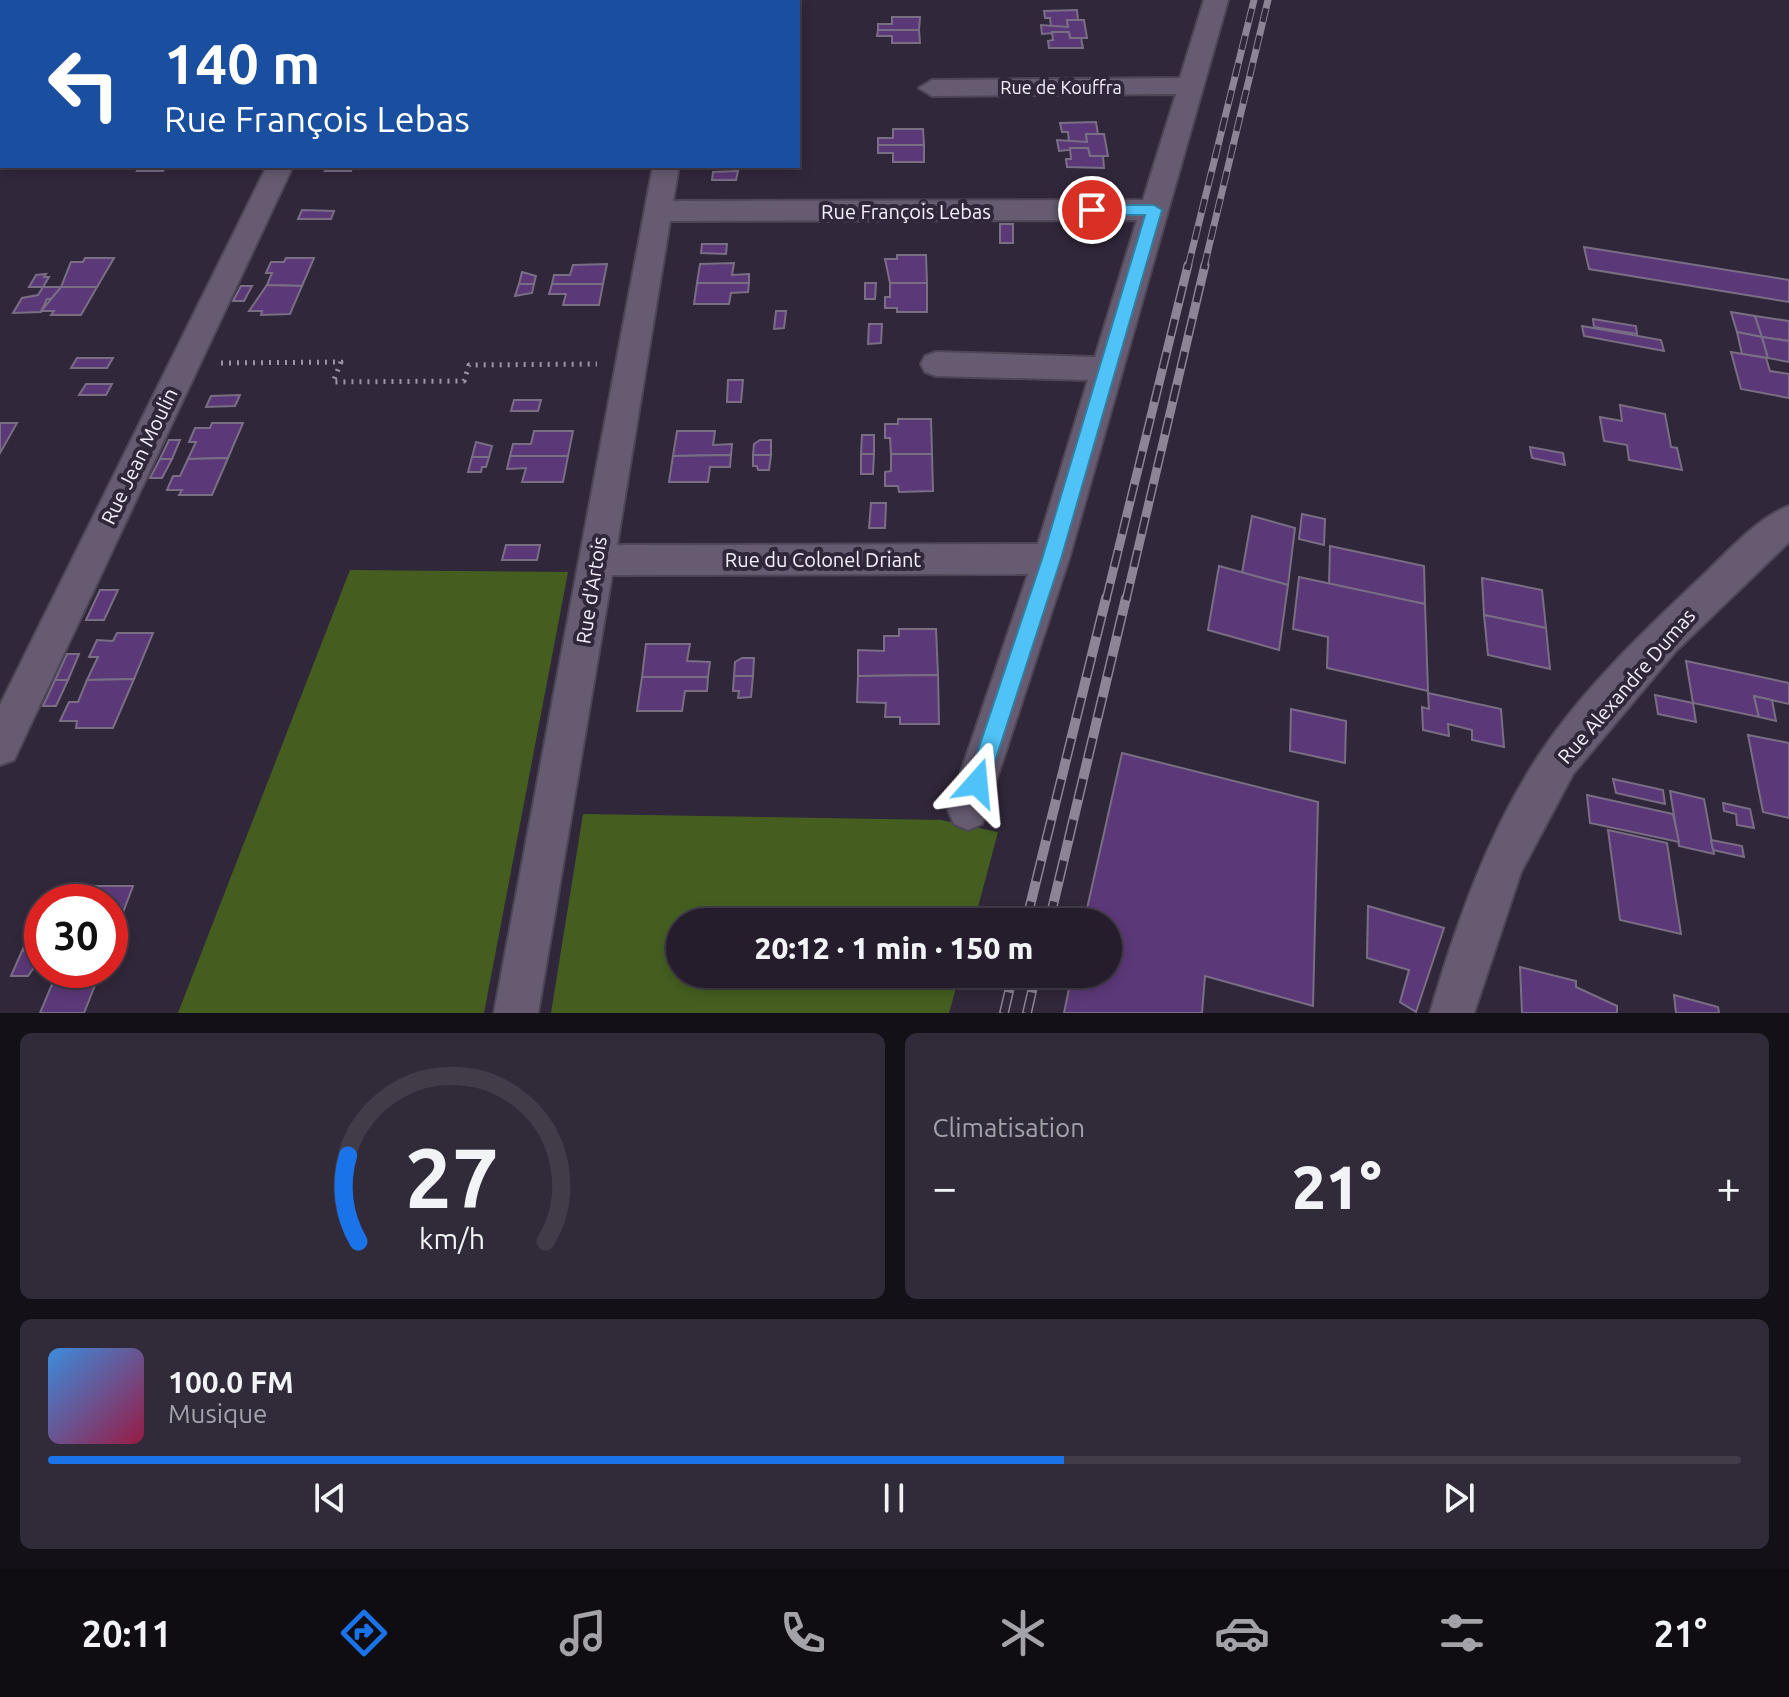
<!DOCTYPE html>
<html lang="fr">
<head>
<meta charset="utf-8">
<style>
  :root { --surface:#251d2c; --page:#312a38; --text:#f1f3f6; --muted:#a3a2a9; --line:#423b48; --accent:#1a73e8 }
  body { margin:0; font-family:Ubuntu,sans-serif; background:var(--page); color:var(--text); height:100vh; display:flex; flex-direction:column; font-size:30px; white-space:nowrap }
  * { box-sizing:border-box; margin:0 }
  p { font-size:26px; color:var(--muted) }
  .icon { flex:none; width:44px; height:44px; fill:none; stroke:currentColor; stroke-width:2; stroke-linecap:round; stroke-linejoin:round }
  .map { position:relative; height:1013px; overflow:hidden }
  .drawer { display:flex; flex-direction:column; gap:20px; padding:20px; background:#141018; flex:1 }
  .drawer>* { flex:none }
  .top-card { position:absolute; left:0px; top:0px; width:800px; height:168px; box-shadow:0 4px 12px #0003,0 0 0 2px var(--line); background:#1a4fa0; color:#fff; overflow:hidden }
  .speed { position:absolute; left:24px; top:884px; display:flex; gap:16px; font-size:40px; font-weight:700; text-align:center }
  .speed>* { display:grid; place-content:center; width:104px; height:104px; border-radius:50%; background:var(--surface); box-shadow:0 4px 12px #0003,0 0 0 2px var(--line); line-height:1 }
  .speed .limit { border:12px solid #d22; background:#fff; color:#111 }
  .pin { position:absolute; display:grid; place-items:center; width:68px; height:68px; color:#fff; margin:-34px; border:4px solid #fff; border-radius:50%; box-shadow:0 2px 8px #0007 }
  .me { position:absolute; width:88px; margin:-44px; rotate:18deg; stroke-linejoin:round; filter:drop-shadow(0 0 6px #0008) }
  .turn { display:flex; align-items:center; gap:28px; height:168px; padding:0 32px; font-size:36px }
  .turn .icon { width:104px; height:104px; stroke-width:2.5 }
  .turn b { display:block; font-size:56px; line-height:68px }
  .big { font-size:60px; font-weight:800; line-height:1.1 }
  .drawer .tile { flex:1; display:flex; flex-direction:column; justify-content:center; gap:12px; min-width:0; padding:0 28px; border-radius:12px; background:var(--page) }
  .drawer .dial { align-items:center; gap:0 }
  .dial svg { height:208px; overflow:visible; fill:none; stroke:var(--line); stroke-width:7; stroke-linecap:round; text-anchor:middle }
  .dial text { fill:var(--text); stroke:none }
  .song { display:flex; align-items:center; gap:24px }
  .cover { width:96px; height:96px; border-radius:12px; background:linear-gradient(135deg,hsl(210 70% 55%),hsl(340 70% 35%)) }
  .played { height:8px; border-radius:4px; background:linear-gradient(90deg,var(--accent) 60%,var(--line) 60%) }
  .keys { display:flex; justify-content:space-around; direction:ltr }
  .heat { display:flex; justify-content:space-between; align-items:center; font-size:44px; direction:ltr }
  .drawer .tiles { flex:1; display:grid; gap:20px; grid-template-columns:1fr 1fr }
  .tile:last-child { grid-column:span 2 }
  .trip { position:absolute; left:666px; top:908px; width:456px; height:80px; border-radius:40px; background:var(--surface); box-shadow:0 4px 12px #0003,0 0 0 2px var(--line); font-weight:800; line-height:80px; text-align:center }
  .tabs { display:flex; height:128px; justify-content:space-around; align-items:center; background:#0f0c12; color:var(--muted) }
  .tabs .icon { width:56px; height:56px }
  .tabs .on { color:var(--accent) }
  .tabs b { font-size:36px; color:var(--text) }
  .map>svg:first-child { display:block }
  .green { fill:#455e20 }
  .building { fill:#5b3877; stroke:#796e84; stroke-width:2 }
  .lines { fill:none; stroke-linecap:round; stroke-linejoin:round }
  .minor-casing { stroke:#4e4556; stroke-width:4 }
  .path { stroke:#9c94a4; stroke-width:5; stroke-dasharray:2 6; stroke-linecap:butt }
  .minor { fill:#665b70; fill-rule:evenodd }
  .rail-far2-casing { stroke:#8d8495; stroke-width:7 }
  .rail-far1-casing { stroke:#8d8495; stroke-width:9 }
  .rail-casing { stroke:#8d8495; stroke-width:10 }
  .rail-far2 { stroke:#31273a; stroke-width:5; stroke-dasharray:14; stroke-linecap:butt }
  .rail-far1 { stroke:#31273a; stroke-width:6; stroke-dasharray:17; stroke-linecap:butt }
  .rail { stroke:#31273a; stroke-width:7; stroke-dasharray:21; stroke-linecap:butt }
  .route { fill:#4fc3f7; stroke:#337fa1; stroke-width:2 }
  .labels { text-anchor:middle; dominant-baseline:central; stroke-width:8; stroke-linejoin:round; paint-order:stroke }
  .far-street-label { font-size:18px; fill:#f6f0fd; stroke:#31273a }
  .street-label { font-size:20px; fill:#f6f0fd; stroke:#31273a }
</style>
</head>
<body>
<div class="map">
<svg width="1789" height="1013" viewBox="0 0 1789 1013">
  <rect width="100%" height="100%" fill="#31273a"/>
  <!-- green -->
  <g class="green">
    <path d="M 350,570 L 568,572 L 484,1013 L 178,1013 Z"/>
    <path d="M 583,814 L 941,820 L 998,832 L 974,922 L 680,922 L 680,974 L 960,974 L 949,1013 L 551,1013 Z"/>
  </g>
  <!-- building -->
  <g class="building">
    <path d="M 1077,10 L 1078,20 L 1067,20 L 1068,27 L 1051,27 L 1050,18 L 1045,18 L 1044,11 Z"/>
    <path d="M 892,17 L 920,17 L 919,30 L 878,30 L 878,24 L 892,24 Z"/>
    <path d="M 1067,20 L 1084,20 L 1087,38 L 1070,38 L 1069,32 L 1042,34 L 1041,25 L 1068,27 Z"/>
    <path d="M 878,30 L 919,30 L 920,43 L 892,43 L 892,36 L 877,36 Z"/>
    <path d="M 1052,32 L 1069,32 L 1070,38 L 1081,38 L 1083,48 L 1049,48 L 1048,41 L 1053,40 Z"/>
    <path d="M 1096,122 L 1098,134 L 1086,134 L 1087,142 L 1069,142 L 1068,132 L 1062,132 L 1060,123 Z"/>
    <path d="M 893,129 L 923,129 L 924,145 L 878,145 L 878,138 L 893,138 Z"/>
    <path d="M 1086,134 L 1104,134 L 1108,156 L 1090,156 L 1088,148 L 1059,151 L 1057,140 L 1087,142 Z"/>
    <path d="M 878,145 L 924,145 L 924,162 L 893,162 L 893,153 L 878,153 Z"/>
    <path d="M 1070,148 L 1088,148 L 1090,156 L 1103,156 L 1104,168 L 1067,167 L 1066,159 L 1071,159 Z"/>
    <path d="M 128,166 L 166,166 L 163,171 L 137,171 L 139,168 Z"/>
    <path d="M 315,166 L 353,166 L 351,171 L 325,171 L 327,168 Z"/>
    <path d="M 738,171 L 736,180 L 712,180 L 713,172 Z"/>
    <path d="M 302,210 L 334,211 L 331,219 L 298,219 Z"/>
    <rect x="1000" y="224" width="13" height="19"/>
    <path d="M 702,244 L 727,244 L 726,254 L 701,253 Z"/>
    <path d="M 1584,247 L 1789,280 L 1789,302 L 1589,269 Z"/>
    <path d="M 897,255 L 926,255 L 927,283 L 890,283 L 885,259 L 897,259 Z"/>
    <path d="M 85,258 L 114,258 L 97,287 L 61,287 L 71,262 L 83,262 Z"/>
    <path d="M 286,258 L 314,258 L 302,286 L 267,285 L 272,273 L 266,273 L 271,262 L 284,262 Z"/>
    <path d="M 734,263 L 732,275 L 749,274 L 749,283 L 697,283 L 700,264 Z"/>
    <path d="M 607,264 L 603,284 L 552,284 L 554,275 L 570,275 L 573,265 Z"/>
    <path d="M 522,272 L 536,276 L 534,284 L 519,284 Z"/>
    <path d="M 46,274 L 44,277 L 49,277 L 43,287 L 29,287 L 36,275 Z"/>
    <path d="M 697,283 L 749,283 L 748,292 L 731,293 L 729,304 L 694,304 Z"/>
    <path d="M 865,283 L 876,283 L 875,299 L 865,299 Z"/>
    <path d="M 890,283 L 927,283 L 927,312 L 897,312 L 897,308 L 885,308 L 885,297 L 890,297 Z"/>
    <path d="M 519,284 L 534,284 L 532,293 L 515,296 Z"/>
    <path d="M 552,284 L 603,284 L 599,305 L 563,305 L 566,294 L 549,294 Z"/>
    <path d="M 267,285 L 302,286 L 290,314 L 261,315 L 262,311 L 249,311 Z"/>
    <path d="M 241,286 L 252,286 L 244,301 L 233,301 Z"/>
    <path d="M 43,287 L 61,287 L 54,299 L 47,299 L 41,312 L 13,313 L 22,298 L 38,295 Z"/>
    <path d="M 61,287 L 97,287 L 81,315 L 51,315 L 54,311 L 41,311 Z"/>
    <path d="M 776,311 L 786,311 L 784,328 L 774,329 Z"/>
    <path d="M 1731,312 L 1755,316 L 1762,337 L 1737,332 Z"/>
    <path d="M 1755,316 L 1789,321 L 1789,341 L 1762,337 Z"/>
    <path d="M 1593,319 L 1636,326 L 1637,334 L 1594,327 Z"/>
    <path d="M 869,324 L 882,324 L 881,343 L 868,344 Z"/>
    <path d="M 1582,326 L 1661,340 L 1664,351 L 1584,336 Z"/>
    <path d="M 1737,332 L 1762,337 L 1768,358 L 1742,354 Z"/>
    <path d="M 1762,337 L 1789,341 L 1789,362 L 1768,358 Z"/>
    <path d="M 1731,352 L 1766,358 L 1770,371 L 1789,374 L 1789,398 L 1741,389 Z"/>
    <path d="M 77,358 L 113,358 L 107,368 L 71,368 Z"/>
    <path d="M 728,380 L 743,380 L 741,402 L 727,402 Z"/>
    <path d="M 86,384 L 112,384 L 106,395 L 79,395 Z"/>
    <path d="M 240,395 L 235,406 L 206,407 L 211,396 Z"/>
    <path d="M 514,400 L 541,400 L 538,411 L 511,411 Z"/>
    <path d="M 1620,405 L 1665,414 L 1671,447 L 1677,448 L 1682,470 L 1629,460 L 1627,445 L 1604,441 L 1600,417 L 1622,421 Z"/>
    <path d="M 898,419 L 931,419 L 932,454 L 891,454 L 890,438 L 885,438 L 885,424 L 898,424 Z"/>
    <path d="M 0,423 L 17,423 L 0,453 Z"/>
    <path d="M 212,423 L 243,423 L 228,458 L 188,459 L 196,442 L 189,442 L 195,428 L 210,428 Z"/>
    <path d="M 534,431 L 573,431 L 568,456 L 510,456 L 513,444 L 531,444 Z"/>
    <path d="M 677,431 L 715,431 L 713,445 L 732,444 L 731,455 L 673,456 Z"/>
    <path d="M 862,435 L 874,435 L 874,454 L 861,454 Z"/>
    <path d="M 169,440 L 180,440 L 172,459 L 160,459 Z"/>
    <path d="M 760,440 L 771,440 L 771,455 L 753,455 L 754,444 Z"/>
    <path d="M 476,442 L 492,446 L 489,457 L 472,457 Z"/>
    <path d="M 1530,447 L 1563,453 L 1565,465 L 1532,458 Z"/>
    <path d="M 861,454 L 874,454 L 873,474 L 861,474 Z"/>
    <path d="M 891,454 L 932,454 L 933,491 L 899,492 L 898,486 L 885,486 L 885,472 L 891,471 Z"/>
    <path d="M 731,455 L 730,467 L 710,467 L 708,482 L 669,482 L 673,456 Z"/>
    <path d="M 753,455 L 771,455 L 769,470 L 758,470 L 757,466 L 753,466 Z"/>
    <path d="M 510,456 L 568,456 L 563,482 L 522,482 L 526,468 L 507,469 Z"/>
    <path d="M 472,457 L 489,457 L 486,467 L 482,467 L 481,472 L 468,472 Z"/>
    <path d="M 228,458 L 212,495 L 179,495 L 182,490 L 167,490 L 173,476 L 180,476 L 188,459 Z"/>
    <path d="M 160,459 L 172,459 L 162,478 L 150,478 Z"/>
    <path d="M 871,503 L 886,503 L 885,528 L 869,528 Z"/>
    <path d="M 1302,514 L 1325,519 L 1324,545 L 1299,539 Z"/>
    <path d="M 1252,516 L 1295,528 L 1288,585 L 1242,573 Z"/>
    <path d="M 506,545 L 540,545 L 537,560 L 502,560 Z"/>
    <path d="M 1330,546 L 1424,566 L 1425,604 L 1329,584 Z"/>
    <path d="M 1219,566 L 1288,585 L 1279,650 L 1208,630 Z"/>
    <path d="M 1299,577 L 1425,604 L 1428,691 L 1327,668 L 1328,637 L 1293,629 Z"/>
    <path d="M 1482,578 L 1542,590 L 1546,628 L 1484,615 Z"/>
    <path d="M 100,590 L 118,590 L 104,620 L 86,620 Z"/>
    <path d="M 1484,615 L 1546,628 L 1550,669 L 1488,655 Z"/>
    <path d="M 899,629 L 936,629 L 938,675 L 858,676 L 858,650 L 884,651 L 884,636 L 899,636 Z"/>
    <path d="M 117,633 L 153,633 L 134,679 L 87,680 L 98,657 L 89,657 L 97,640 L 113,641 Z"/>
    <path d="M 646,644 L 690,644 L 687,661 L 710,662 L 708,677 L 642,677 Z"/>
    <path d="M 67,654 L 79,654 L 68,680 L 55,680 Z"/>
    <path d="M 742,658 L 754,658 L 753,676 L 734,676 L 735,662 Z"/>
    <path d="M 1686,661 L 1789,683 L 1789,704 L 1754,696 L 1759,717 L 1693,703 Z"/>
    <path d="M 938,675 L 939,724 L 900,724 L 900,717 L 885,717 L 886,703 L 857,702 L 858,676 Z"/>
    <path d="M 734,676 L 753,676 L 751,697 L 738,698 L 739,691 L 733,691 Z"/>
    <path d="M 642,677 L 708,677 L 707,691 L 685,691 L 682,711 L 637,711 Z"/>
    <path d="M 134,679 L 113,728 L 76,728 L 77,721 L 60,721 L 69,702 L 78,702 L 87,680 Z"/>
    <path d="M 55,680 L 68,680 L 56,706 L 43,706 Z"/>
    <path d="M 1428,693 L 1501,709 L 1504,747 L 1472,740 L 1472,730 L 1448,724 L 1449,736 L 1423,730 L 1422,707 L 1429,709 Z"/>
    <path d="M 1655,695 L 1693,703 L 1696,722 L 1658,714 Z"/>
    <path d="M 1754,696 L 1772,700 L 1776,721 L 1759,717 Z"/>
    <path d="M 1291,709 L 1346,721 L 1345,763 L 1290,751 Z"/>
    <path d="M 1748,735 L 1789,743 L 1789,818 L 1763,812 Z"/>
    <path d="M 1122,753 L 1318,802 L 1313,1006 L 1205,976 L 1202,1013 L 1064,1013 L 1072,974 L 1108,974 L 1108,922 L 1084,922 Z"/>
    <path d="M 1613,779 L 1663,790 L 1665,804 L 1616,793 Z"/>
    <path d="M 1670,791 L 1704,799 L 1714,854 L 1679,846 Z"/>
    <path d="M 1587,795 L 1673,814 L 1679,842 L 1590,823 Z"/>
    <path d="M 1723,803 L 1750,809 L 1754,828 L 1737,825 L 1736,814 L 1724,811 Z"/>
    <path d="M 1608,830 L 1667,843 L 1681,934 L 1620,920 Z"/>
    <path d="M 1711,840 L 1742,846 L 1744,857 L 1713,850 Z"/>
    <path d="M 92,886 L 133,886 L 110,947 L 110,902 L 86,902 Z"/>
    <path d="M 1368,906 L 1444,928 L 1416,1012 L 1400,1002 L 1409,970 L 1367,958 Z"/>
    <path d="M 34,924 L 42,924 L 42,951 L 22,951 Z"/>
    <path d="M 22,951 L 42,951 L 42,956 L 28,976 L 11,976 Z"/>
    <path d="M 1520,967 L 1576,981 L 1576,987 L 1617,1006 L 1617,1013 L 1522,1013 Z"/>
    <path d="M 58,970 L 101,970 L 84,1013 L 40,1013 Z"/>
    <path d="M 1674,995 L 1718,1007 L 1719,1013 L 1676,1013 Z"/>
  </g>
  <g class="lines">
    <!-- minor casing -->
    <g class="minor-casing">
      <g id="minor">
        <path d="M 26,0 L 50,0 L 25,2 Z"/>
        <path d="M 349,0 L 373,0 L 348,2 Z"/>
        <path d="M 684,0 L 708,0 L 683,2 Z"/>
        <path d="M 1204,0 L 1228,0 L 1069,559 L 982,824 L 968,830 L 954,824 L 948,810 L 1028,574 L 612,575 L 538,1013 L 494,1013 L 653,166 L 679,166 L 673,201 L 1143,200 L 1176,94 L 932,96 L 919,88 L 932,80 L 1180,78 ZM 1137,220 L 1095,357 L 936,352 L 925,356 L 921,364 L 925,372 L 936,376 L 1088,380 L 1038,544 L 617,545 L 670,221 Z"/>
        <path d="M 267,166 L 293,166 L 14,760 L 0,765 L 0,705 Z"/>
        <path d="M 1789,506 L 1789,542 L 1676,651 L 1573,774 L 1521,872 L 1474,1013 L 1430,1013 C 1456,924 1488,833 1539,755 C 1582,690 1643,632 1699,579 C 1725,555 1756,518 1789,506 Z"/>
      </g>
    </g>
    <!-- path -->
    <path class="path" d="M 221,363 L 341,362 L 333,382 L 464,381 L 469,365 L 597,364"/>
    <!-- minor -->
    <use href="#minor" class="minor"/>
    <!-- rail-far2 casing -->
    <g class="rail-far2-casing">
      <g id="rail-far2">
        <path d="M 1188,267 L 1254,0"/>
        <path d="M 1204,267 L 1268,0"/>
      </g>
    </g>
    <!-- rail-far1 casing -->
    <g class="rail-far1-casing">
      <g id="rail-far1">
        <path d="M 1106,600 L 1188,265"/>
        <path d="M 1126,600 L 1205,265"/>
      </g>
    </g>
    <!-- rail casing -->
    <g class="rail-casing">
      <g id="rail">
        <path d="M 1026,922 L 1106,598"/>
        <path d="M 1049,922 L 1126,598"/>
        <path d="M 1004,1013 L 1013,974"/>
        <path d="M 1027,1013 L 1036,974"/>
      </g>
    </g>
    <!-- rail-far2 -->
    <use href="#rail-far2" class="rail-far2"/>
    <!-- rail-far1 -->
    <use href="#rail-far1" class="rail-far1"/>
    <!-- rail -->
    <use href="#rail" class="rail"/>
  </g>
  <!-- route -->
  <path class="route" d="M 1154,205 L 1162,210 L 1061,559 L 988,783 L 985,790 L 977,793 L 970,790 L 967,783 L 1042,559 L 1145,215 L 1092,215 L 1085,210 L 1092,205 Z"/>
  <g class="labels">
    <!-- far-street labels -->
    <g class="far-street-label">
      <text x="1061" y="87">Rue de Kouffra</text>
    </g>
    <!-- street labels -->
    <g class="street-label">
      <text x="906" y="211">Rue François Lebas</text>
      <text transform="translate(139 456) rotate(-64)">Rue Jean Moulin</text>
      <text x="823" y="559">Rue du Colonel Driant</text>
      <text transform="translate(591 590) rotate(-81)">Rue d'Artois</text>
      <text transform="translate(1626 686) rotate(-49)">Rue Alexandre Dumas</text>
    </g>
  </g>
</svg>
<div class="speed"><div class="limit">30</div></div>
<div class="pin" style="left:1092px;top:210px;background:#d93025"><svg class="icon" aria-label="arrive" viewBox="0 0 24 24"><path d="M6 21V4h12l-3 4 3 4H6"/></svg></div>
<svg class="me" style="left:977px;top:783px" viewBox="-20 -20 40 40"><path d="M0-17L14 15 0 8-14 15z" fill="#4fc3f7" stroke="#fff" stroke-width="4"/></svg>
<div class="trip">20:12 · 1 min · 150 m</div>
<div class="top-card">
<div class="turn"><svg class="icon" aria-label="left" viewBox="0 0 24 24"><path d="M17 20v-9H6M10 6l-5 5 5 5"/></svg><div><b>140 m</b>Rue François Lebas</div></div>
</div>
</div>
<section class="drawer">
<div class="tiles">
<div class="tile dial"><svg viewBox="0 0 100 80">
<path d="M14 69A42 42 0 1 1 86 69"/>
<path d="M14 69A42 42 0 0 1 10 36" stroke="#1a73e8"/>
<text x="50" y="56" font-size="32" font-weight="700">27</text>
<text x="50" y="72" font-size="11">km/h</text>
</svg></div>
<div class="tile"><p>Climatisation</p>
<div class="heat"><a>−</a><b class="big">21°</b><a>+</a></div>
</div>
<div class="tile">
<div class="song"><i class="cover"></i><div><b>100.0 FM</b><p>Musique</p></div></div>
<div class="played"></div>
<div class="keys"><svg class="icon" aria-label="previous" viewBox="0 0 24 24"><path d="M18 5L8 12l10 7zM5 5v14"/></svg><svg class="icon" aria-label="pause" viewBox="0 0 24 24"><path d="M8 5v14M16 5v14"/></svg><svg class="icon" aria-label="next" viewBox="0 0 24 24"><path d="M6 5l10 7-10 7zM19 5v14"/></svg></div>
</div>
</div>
</section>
<nav class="tabs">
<b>20:11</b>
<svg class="icon on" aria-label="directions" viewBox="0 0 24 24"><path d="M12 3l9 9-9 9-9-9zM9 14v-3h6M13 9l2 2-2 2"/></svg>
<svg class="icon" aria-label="music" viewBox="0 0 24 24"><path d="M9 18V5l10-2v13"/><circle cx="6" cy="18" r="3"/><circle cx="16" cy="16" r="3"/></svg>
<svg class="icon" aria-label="phone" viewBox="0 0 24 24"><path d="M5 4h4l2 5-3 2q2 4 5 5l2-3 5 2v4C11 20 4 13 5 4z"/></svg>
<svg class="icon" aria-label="climate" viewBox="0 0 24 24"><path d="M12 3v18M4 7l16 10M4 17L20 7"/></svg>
<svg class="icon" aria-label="car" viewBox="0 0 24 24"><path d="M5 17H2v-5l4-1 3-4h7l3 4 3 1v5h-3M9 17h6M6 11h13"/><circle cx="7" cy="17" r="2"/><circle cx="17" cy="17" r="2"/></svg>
<svg class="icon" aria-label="filters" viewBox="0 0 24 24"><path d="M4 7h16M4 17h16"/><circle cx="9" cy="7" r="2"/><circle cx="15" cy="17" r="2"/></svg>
<b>21°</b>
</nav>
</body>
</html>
